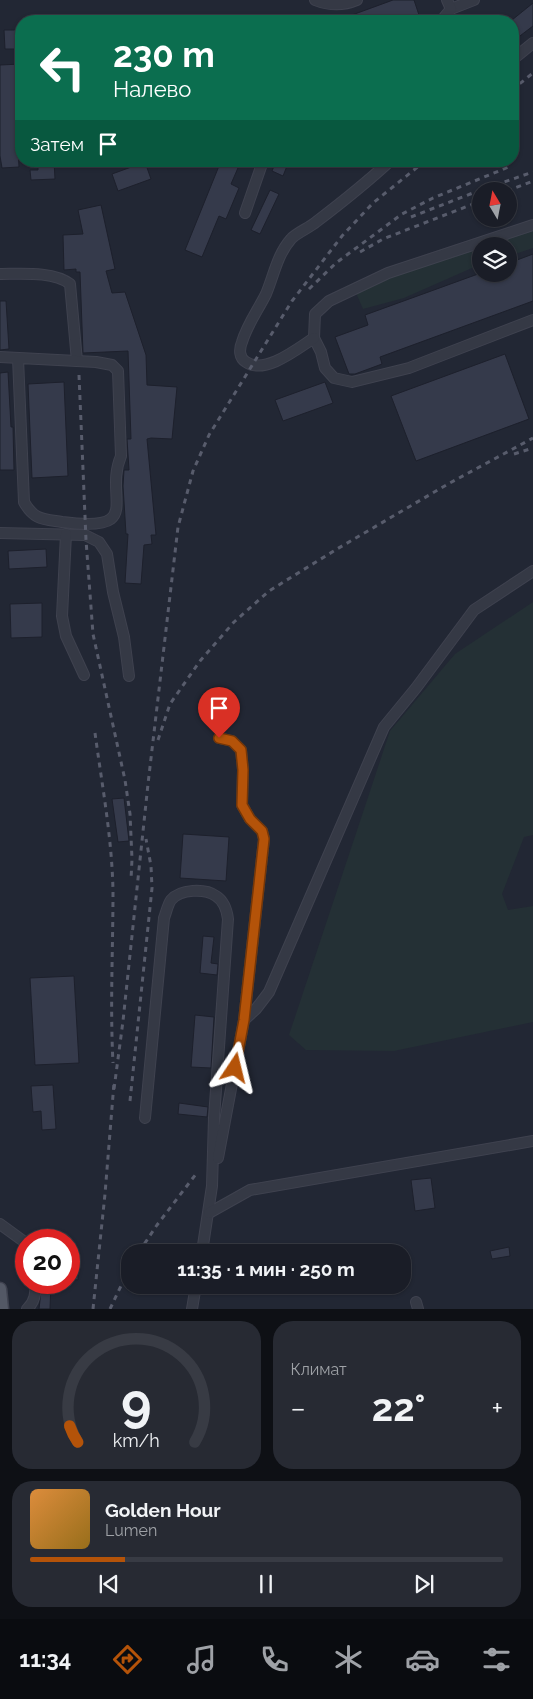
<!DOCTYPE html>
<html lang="ru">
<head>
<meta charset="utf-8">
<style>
  :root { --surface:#1a1d27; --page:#272a33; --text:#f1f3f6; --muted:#9fa2a7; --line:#383b44; --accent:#b45309 }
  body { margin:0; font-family:Raleway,sans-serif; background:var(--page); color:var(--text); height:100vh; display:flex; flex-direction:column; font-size:19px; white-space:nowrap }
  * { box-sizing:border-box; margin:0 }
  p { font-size:16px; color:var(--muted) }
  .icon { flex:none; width:28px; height:28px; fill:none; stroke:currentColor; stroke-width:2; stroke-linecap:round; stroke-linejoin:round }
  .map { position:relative; height:1309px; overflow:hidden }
  .sheet { display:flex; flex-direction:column; gap:12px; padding:12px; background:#0e1015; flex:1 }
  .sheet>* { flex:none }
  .guide { position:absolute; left:15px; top:15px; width:504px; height:152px; border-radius:20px; box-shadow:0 1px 4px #0004,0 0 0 1px var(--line); background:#0b6e4f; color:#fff; overflow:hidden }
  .needle { width:32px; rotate:350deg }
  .tools { position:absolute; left:472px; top:182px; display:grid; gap:10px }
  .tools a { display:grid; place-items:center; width:45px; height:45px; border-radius:50%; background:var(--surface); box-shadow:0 1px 4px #0004,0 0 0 1px var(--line); font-size:25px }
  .speed { position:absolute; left:15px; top:1229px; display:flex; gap:10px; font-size:25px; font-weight:700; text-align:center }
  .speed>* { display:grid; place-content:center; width:65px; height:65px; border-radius:50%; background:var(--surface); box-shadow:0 1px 4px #0004,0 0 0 1px var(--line); line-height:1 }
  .speed .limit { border:8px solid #d22; background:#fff; color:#111 }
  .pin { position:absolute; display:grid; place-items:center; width:42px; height:42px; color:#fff; margin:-51px -21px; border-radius:50% 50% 50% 0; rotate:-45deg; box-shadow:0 0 5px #0007 }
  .pin .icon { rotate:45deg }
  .me { position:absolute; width:55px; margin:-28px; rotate:10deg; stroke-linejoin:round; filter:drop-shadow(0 0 4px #0008) }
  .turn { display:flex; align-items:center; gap:18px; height:105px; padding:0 15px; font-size:22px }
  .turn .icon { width:65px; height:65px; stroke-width:2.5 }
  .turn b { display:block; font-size:35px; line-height:42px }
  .then { display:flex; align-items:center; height:48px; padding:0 15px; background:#0003; gap:10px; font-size:19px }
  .big { font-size:38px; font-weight:700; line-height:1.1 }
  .sheet .widget { flex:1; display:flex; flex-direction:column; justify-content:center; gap:8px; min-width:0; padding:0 18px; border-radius:20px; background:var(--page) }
  .sheet .dial { align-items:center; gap:0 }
  .dial svg { height:130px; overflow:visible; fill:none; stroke:var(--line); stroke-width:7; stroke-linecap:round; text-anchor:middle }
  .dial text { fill:var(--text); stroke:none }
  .song { display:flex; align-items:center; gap:15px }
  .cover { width:60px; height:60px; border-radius:8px; background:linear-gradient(135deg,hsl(30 70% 55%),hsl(40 70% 35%)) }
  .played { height:5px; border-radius:2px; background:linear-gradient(90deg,var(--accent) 20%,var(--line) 20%) }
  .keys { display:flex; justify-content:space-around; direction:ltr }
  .heat { display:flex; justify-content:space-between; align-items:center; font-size:28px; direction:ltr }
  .sheet .tiles { flex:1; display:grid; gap:12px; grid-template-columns:1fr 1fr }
  .widget:last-child { grid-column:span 2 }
  .trip { position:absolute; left:121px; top:1244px; width:290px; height:50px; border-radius:20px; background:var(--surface); box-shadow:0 1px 4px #0004,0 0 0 1px var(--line); font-weight:700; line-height:50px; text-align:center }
  .tab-bar { display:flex; height:80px; justify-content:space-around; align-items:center; background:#0a0c10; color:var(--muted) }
  .tab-bar .icon { width:35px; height:35px }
  .tab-bar .on { color:var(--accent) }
  .tab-bar b { font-size:22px; color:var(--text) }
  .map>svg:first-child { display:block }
  .green { fill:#243035 }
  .building { fill:#353a4b; stroke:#1d202c }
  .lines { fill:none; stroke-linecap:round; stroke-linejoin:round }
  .minor-casing { stroke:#3f424f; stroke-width:12 }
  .major-casing { stroke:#3f424f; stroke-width:15 }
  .minor { stroke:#353945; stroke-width:10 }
  .major { stroke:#535865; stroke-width:12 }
  .rail { stroke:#585c6c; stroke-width:3; stroke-dasharray:5 5; stroke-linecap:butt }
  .route-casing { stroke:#753606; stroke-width:12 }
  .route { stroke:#b45309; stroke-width:9 }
</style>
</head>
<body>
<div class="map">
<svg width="533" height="1309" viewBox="0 0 533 1309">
  <rect width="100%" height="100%" fill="#222734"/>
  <!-- green -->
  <g class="green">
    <path d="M 533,230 L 533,248 L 509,256 L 509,246 L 481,246 L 481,264 L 404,298 L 363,309 L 356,293 L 390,276 L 483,244 Z"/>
    <path d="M 533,602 L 533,835 L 524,837 L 502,894 L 508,910 L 533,906 L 533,1022 L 394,1051 L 306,1050 L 289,1035 L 390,731 L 455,654 Z"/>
  </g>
  <!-- building -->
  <g class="building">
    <path d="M 393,0 L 414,0 L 420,18 L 412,21 L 354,21 L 352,15 Z"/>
    <path d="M 533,3 L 533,26 L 512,42 L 512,20 Z"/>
    <path d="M 4,30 L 21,30 L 21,40 L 15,41 L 15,49 L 5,49 Z"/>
    <path d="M 21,64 L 21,147 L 18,147 L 19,167 L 2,168 L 0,156 L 0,65 Z"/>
    <path d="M 38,161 L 54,161 L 55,179 L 31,180 L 30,170 L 38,170 Z"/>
    <path d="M 221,161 L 241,161 L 231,184 L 239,188 L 226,219 L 219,216 L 202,257 L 185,250 Z"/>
    <path d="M 276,161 L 289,161 L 283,176 L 272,171 Z"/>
    <path d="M 145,162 L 151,179 L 118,191 L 112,174 Z"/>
    <path d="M 270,190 L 279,194 L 260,234 L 251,230 Z"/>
    <path d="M 101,205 L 115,269 L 106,271 L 112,293 L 125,292 L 146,355 L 147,385 L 177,387 L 172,439 L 151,438 L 147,439 L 156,535 L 151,535 L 152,544 L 144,545 L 141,584 L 125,583 L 128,534 L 126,534 L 123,486 L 124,470 L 129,470 L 127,439 L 131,439 L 128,351 L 83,353 L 80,272 L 76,272 L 76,269 L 64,270 L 63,235 L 83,234 L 78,210 Z"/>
    <path d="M 533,254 L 533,301 L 380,357 L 382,364 L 355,374 L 349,374 L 335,337 L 368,325 L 365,315 L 478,274 L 509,274 L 509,263 Z"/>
    <path d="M 0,301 L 6,301 L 9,349 L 0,350 Z"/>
    <path d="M 505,354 L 529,419 L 416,461 L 391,396 Z"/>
    <path d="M 8,372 L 11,427 L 13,427 L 14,470 L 0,470 L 0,373 Z"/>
    <path d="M 64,382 L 68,476 L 32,478 L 28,384 Z"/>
    <path d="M 325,382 L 333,403 L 283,421 L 275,400 Z"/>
    <path d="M 46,549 L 47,567 L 9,569 L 8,551 Z"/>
    <path d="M 42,603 L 42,637 L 11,638 L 10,604 Z"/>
    <path d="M 124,798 L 129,841 L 118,842 L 112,799 Z"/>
    <path d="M 183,834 L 229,837 L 226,881 L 180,878 Z"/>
    <path d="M 203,936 L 214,937 L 211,963 L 218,964 L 217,975 L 200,973 Z"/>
    <path d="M 74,976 L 79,1063 L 35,1065 L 30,978 Z"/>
    <path d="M 195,1015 L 214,1017 L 211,1068 L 191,1067 Z"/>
    <path d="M 53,1085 L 56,1129 L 42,1130 L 41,1111 L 33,1112 L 31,1086 Z"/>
    <path d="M 179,1103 L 208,1107 L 207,1117 L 178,1114 Z"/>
    <path d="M 431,1178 L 435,1208 L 415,1211 L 411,1180 Z"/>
    <path d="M 509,1247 L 510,1256 L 492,1259 L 490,1251 Z"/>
    <path d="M 71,1251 L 78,1252 L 78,1280 L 70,1279 Z"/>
    <path d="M 42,1282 L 51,1282 L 50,1309 L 39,1309 Z"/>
  </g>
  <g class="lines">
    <!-- minor casing -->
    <g class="minor-casing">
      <g id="minor">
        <path d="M 315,0 C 330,6 343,6 357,0"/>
        <path d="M 451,9 L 474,0"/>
        <path d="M 441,21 L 451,9 L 447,0"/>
        <path d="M 512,60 L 533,43"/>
        <path d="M 245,213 L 263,161"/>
        <path d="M 533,225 L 388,273 L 329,301 L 315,314 L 314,338 L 321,352 L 325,368 L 334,378 L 352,382 L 409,368 L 533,320"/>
        <path d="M 0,274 C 20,274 54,271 70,284 L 77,361"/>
        <path d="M 314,338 C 297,349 265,375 246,362 C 239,358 239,349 242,342 C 247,325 258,310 266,294 C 274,275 277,255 291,239 C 296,233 309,228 316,222 C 341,203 366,183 390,161"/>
        <path d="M 0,357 L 96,362 L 112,365 L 118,371 L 121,456 C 103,498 146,533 62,522 C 43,519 34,520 24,502 L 18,358"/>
        <path d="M 0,533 L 85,535 L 99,542 L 107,554 L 113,592 L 124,637 L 129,676"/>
        <path d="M 66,534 L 62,616 L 66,636 L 84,675"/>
        <path d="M 244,1020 L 256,1009 L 269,992 L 384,727 L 416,688 L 474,610 L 533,571"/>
        <path d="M 145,1118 L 164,918 C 166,913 168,904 171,900 C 180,889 205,888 216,896 C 224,901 227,911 228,919 L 214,1118 L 212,1186 L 202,1252"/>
        <path d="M 218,1158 L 244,1020 L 264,839 L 262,831 L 250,819 L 242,805 L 243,770 L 241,750 L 232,741 L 219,738"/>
        <path d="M 209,1213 L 250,1190 L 533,1141"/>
        <path d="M 0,1224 L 26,1243"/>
        <path d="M 416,1302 L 418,1309"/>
        <path d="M 27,1309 C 35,1302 36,1293 35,1282"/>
        <path d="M 192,1309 L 196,1285"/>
      </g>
    </g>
    <!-- major casing -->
    <g class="major-casing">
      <path id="major" d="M 0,1289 L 2,1309"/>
    </g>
    <!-- minor -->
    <use href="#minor" class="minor"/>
    <!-- major -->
    <use href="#major" class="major"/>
    <!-- rail -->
    <g class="rail">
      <path d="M 512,90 L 533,73"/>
      <path d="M 507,191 L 533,181"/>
      <path d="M 411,217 L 478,191 L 533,172"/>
      <path d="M 360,252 L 383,239 L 481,201"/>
      <path d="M 309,289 L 336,263 L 402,214 L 433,198 L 511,166"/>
      <path d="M 79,375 L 86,540 L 93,634 L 125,780 L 130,814 L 132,859 L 131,880"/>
      <path d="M 514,454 L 533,448"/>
      <path d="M 95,733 C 102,785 112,838 113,891 C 113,949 110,1005 113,1063"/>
      <path d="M 158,740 L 170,704 L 200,661 L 234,622 L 269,591 L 337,549 L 448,484 L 533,438"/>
      <path d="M 114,1089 L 123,1021 L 148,784 L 178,527 L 193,471 L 209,435 L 292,301 L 342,236 L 373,203 L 425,161"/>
      <path d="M 130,1101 L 152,888 L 151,866 L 146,839"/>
      <path d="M 139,1252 L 157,1225 L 196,1174"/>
      <path d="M 93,1309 L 105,1194 L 114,1083"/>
      <path d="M 110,1309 L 130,1267"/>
    </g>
  </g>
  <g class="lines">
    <!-- route casing -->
    <g class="route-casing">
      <path id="route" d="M 219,738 L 232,741 L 241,750 L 243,770 L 242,805 L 250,819 L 262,831 L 264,839 L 244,1020 L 235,1068"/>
    </g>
    <!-- route -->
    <use href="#route" class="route"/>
  </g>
</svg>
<div class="tools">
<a><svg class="needle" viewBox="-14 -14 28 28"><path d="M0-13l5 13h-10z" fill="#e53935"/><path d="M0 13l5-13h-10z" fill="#9fa2a7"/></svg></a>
<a><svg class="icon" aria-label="layers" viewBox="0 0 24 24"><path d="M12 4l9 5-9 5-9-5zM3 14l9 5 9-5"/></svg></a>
</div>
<div class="speed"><div class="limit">20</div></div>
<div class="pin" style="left:219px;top:738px;background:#d93025"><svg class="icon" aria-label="arrive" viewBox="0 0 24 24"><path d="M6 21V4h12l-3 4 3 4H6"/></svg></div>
<svg class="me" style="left:235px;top:1068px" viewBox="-20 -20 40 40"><path d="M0-17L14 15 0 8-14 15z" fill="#b45309" stroke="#fff" stroke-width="4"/></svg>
<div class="trip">11:35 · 1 мин · 250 m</div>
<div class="guide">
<div class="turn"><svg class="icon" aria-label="left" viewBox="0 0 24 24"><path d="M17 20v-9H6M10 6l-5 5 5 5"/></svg><div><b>230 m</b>Налево</div></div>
<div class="then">Затем<svg class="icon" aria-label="arrive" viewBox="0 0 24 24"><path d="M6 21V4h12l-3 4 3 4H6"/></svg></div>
</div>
</div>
<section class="sheet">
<div class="tiles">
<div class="widget dial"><svg viewBox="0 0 100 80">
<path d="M14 69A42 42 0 1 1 86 69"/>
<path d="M14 69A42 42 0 0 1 9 59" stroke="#b45309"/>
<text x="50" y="56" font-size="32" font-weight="700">9</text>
<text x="50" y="72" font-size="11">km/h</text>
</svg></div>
<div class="widget"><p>Климат</p>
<div class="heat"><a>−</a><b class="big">22°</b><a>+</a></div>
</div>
<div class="widget">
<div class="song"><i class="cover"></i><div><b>Golden Hour</b><p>Lumen</p></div></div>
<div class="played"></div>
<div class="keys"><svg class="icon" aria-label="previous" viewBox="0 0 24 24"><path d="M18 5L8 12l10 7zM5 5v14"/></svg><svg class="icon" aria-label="pause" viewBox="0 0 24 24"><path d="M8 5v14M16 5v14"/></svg><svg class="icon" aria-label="next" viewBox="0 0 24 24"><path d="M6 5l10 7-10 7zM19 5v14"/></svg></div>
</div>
</div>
</section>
<nav class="tab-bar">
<b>11:34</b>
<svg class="icon on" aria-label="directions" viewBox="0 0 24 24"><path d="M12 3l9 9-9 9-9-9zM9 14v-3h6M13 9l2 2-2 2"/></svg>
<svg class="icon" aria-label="music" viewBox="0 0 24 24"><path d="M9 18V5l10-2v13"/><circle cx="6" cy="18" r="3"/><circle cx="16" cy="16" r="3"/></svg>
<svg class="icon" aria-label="phone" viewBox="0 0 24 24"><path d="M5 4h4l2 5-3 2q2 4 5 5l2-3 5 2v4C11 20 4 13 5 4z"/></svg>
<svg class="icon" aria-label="climate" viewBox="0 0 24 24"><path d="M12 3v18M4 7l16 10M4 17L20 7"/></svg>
<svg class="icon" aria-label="car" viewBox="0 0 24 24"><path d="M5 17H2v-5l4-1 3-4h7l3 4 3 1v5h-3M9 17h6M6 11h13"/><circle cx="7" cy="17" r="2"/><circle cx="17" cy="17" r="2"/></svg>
<svg class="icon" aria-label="filters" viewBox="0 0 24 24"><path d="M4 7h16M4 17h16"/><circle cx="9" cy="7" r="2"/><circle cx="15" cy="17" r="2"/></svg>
</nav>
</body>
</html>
